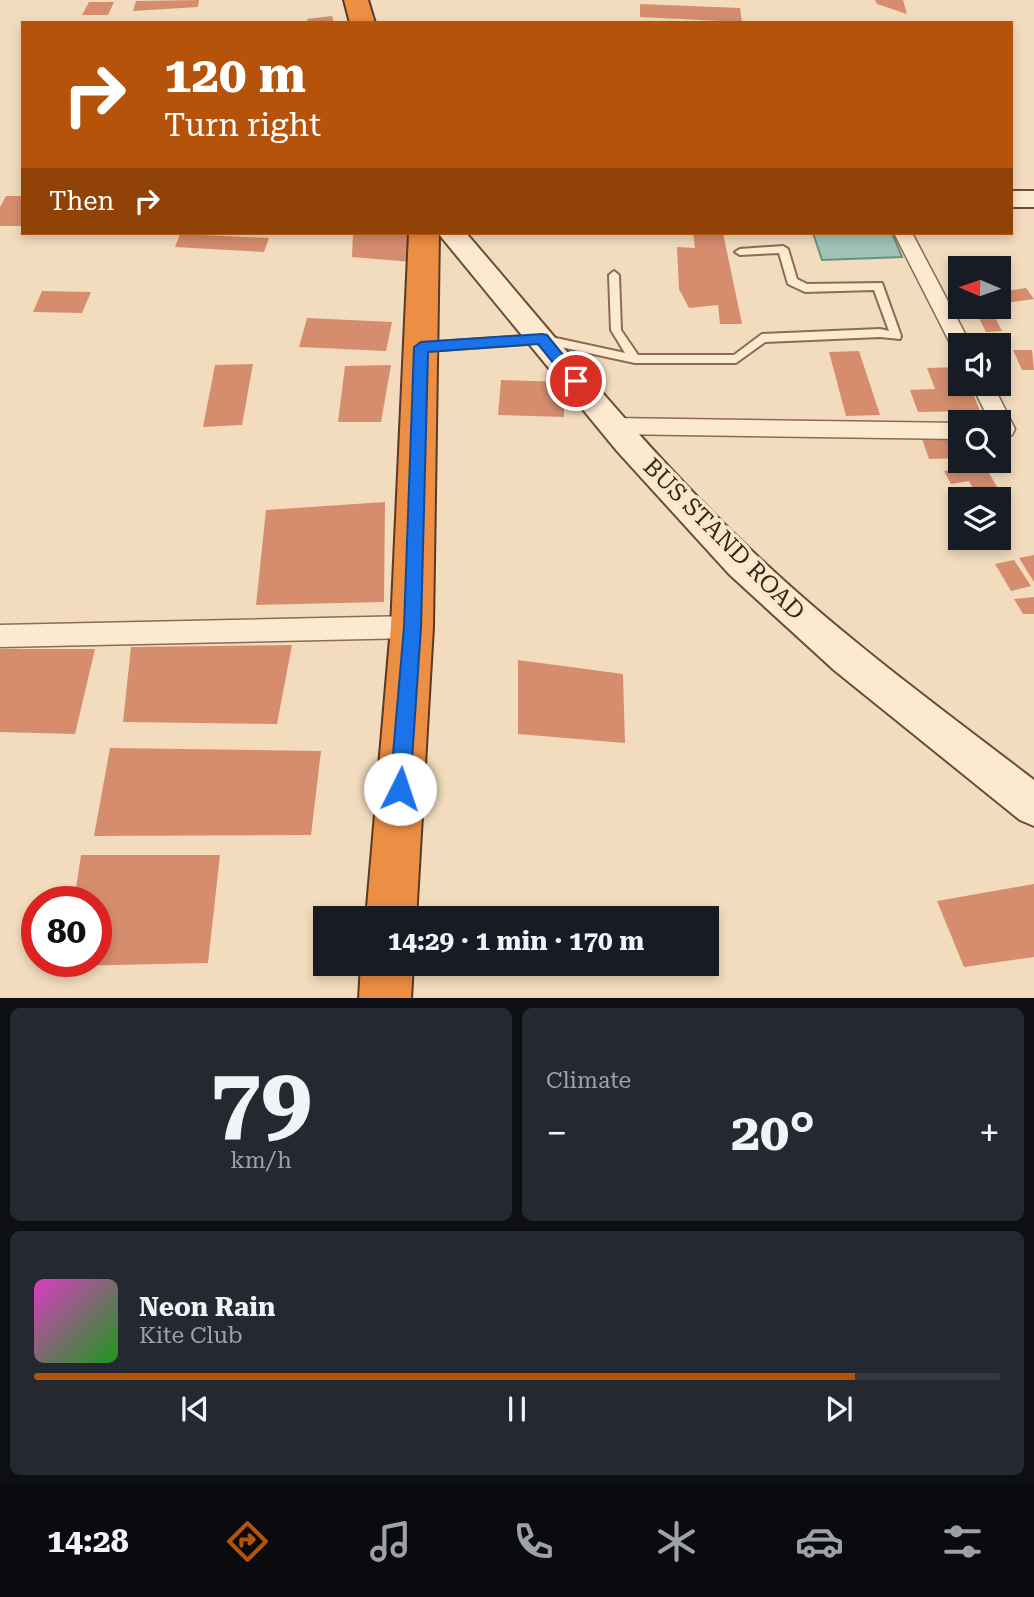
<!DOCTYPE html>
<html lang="en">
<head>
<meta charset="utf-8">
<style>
  :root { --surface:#171b24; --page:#242831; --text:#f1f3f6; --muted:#9ea1a6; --line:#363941; --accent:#b45309 }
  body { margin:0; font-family:"Roboto Serif",serif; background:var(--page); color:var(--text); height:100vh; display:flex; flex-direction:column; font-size:26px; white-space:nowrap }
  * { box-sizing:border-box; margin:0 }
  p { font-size:23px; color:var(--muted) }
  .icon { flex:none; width:38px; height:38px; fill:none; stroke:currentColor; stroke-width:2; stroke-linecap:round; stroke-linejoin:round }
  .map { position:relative; height:998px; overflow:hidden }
  .sheet { display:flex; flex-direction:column; gap:10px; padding:10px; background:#0d0f14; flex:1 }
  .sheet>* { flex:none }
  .top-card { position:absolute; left:21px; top:21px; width:992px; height:214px; border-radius:0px; box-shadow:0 4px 10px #0003; background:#b45309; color:#fff; overflow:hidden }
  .needle { width:46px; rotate:272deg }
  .controls { position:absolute; left:948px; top:256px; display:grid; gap:14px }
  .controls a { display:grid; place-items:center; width:63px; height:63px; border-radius:0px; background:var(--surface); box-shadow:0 4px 10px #0003; font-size:35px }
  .speed { position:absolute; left:21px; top:886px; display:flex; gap:14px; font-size:35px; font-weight:700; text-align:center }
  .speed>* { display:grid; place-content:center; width:91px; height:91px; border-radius:50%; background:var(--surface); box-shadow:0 4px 10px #0003; line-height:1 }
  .speed .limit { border:10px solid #d22; background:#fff; color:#111 }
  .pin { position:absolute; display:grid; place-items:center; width:60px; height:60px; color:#fff; margin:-30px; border:4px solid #fff; border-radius:50%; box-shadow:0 2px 7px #0007 }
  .me { position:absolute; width:77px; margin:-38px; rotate:4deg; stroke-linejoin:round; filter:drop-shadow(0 0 5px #0008) }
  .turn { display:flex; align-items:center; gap:24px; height:147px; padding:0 28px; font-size:32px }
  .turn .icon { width:91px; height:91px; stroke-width:2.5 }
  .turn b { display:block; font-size:49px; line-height:60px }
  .then { display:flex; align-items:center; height:66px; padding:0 28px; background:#0003; gap:14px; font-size:26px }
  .big { font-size:52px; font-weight:700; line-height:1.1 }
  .sheet .tile { flex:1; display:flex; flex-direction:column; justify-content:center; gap:10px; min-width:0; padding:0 24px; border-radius:10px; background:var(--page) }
  .sheet .dial { align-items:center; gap:0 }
  .dial b { font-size:91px; line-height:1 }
  .song { display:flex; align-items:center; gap:21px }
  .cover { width:84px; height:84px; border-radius:10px; background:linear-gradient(135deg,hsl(310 70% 55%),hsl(120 70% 35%)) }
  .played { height:7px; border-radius:4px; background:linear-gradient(90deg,var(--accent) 85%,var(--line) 85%) }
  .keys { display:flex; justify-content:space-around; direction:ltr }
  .heat { display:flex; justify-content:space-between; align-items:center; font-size:38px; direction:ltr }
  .sheet .tiles { flex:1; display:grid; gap:10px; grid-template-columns:1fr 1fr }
  .tile:last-child { grid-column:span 2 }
  .trip { position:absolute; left:313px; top:906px; width:406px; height:70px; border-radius:0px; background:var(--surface); box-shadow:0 4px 10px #0003; font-weight:700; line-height:70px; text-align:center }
  .tabs { display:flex; height:112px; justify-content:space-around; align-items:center; background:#090b0e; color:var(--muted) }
  .tabs .icon { width:49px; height:49px }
  .tabs .current { color:var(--accent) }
  .tabs b { font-size:32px; color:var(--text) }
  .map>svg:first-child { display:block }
  .water { fill:#a1c3b5; stroke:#679182; stroke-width:2 }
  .building { fill:#d58d6e }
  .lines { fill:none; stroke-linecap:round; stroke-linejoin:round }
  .lane-casing { stroke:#8c6b54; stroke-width:4 }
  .street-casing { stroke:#8c6b54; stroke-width:3 }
  .secondary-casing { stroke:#6d4c37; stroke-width:4 }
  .highway-casing { stroke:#593a29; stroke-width:4 }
  .lane { fill:#fcead0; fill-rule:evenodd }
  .street { fill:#fcead0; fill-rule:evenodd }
  .secondary { fill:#fcead0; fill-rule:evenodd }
  .highway { fill:#ec8e43; fill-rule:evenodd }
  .route { fill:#1a73e8; stroke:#114b97; stroke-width:2 }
  .labels { text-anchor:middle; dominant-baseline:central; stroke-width:7; stroke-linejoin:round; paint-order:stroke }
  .street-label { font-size:24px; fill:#39261a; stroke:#f9e7cd }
</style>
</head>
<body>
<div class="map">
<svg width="1034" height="999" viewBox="0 0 1034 999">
  <rect width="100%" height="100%" fill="#f2dcbd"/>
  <!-- water -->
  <path class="water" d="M 813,233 L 892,233 L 902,257 L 822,260 Z"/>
  <!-- building -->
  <g class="building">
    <path d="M 199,0 L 198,7 L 133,11 L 136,1 Z"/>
    <path d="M 875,0 L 903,0 L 907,14 L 877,4 Z"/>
    <path d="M 89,2 L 114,2 L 108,15 L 82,15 Z"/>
    <path d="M 640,4 L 740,8 L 742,22 L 640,17 Z"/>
    <path d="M 332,16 L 334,23 L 308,23 L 307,19 Z"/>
    <path d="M 6,196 L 23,196 L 23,226 L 0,226 L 0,207 Z"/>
    <path d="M 353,233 L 413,233 L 412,262 L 352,257 Z"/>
    <path d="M 693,233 L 723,233 L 742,324 L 720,324 L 718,305 L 689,308 L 679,289 L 677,247 L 695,248 Z"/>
    <path d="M 180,234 L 269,238 L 264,252 L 175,247 Z"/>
    <path d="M 1026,288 L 1034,299 L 999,304 L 999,292 Z"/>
    <path d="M 42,291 L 91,292 L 82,313 L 33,312 Z"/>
    <path d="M 962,306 L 992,311 L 1002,331 L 986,332 L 979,318 L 968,319 Z"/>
    <path d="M 307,318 L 392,322 L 386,351 L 299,347 Z"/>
    <path d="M 1013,350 L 1032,350 L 1034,370 L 1022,370 Z"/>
    <path d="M 859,351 L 880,415 L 846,416 L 829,352 Z"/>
    <path d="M 253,364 L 242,425 L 203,427 L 215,365 Z"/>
    <path d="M 391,365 L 381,422 L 338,422 L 345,366 Z"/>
    <path d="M 961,367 L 961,383 L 969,383 L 980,411 L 918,412 L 910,390 L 935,389 L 927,368 Z"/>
    <path d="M 501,380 L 565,382 L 564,417 L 498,415 Z"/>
    <path d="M 922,439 L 955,439 L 961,458 L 929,459 Z"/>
    <path d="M 984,464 L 1001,494 L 978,498 L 969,481 L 951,484 L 944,471 Z"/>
    <path d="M 385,502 L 384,602 L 256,605 L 266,510 Z"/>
    <path d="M 1034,555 L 1034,582 L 1019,558 Z"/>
    <path d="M 1014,560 L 1031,586 L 1011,591 L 995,564 Z"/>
    <path d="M 1034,597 L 1034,614 L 1023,614 L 1014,599 Z"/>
    <path d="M 292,645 L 277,724 L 123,722 L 131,647 Z"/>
    <path d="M 0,649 L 95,649 L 75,734 L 0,732 Z"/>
    <path d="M 518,660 L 623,674 L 625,743 L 518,734 Z"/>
    <path d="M 110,748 L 321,751 L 311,835 L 94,836 Z"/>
    <path d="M 81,855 L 220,855 L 208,963 L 65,966 L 66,961 L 96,961 L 96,901 L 74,901 Z"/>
    <path d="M 1034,884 L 1034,957 L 964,967 L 937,901 Z"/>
  </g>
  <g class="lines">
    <!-- lane casing -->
    <g class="lane-casing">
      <path id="lane" d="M 783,246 L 788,249 L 797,279 L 807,284 L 882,283 L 901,336 L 900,339 L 880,337 L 765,342 L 736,363 L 635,363 L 542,343 L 422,351 L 417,347 L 422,343 L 542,335 L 625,353 L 611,330 L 609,275 L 614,271 L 619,275 L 621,330 L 638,355 L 734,355 L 762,334 L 880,329 L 889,331 L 874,290 L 805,292 L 788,284 L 779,253 L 740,255 L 735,252 L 740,249 Z"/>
    </g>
    <!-- street casing -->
    <g class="street-casing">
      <g id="street">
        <path d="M 894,233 L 912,233 L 971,345 L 961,345 L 961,352 L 954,350 L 951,345 Z"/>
        <path d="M 971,383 L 992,383 L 1015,429 L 1012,435 L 999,437 L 999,422 L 990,422 Z"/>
        <path d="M 613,418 L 961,423 L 961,439 L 613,434 L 605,432 L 602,426 L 605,420 Z"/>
        <path d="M 412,616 L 421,619 L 424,627 L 421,635 L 412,638 L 0,647 L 0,625 Z"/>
      </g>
    </g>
    <!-- secondary casing -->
    <g class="secondary-casing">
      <g id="secondary">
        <rect x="1012" y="191" width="22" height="16"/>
        <path d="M 438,233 L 466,233 C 559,341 649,454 754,553 C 841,636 939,707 1034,780 L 1034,826 L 1020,820 L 834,670 L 729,574 L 617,451 Z"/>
      </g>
    </g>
    <!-- highway casing -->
    <g class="highway-casing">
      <g id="highway">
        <path d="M 344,0 L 368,0 L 375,23 L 350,23 Z"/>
        <path d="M 409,233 L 439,233 L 433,627 L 416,919 L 366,919 L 391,627 Z"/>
        <path d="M 361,964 L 413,964 L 411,999 L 359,999 Z"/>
      </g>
    </g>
    <!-- lane -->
    <use href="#lane" class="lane"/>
    <!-- street -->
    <use href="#street" class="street"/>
    <!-- secondary -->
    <use href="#secondary" class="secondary"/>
    <!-- highway -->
    <use href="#highway" class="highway"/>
  </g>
  <!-- route -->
  <path class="route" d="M 542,334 L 547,335 L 581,377 L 583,381 L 581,385 L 571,385 L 538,344 L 428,352 L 421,627 L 410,789 L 407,796 L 400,799 L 393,796 L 390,789 L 404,627 L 414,347 L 421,342 Z"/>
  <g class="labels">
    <!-- street labels -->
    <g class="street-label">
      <text transform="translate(724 539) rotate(45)">BUS STAND ROAD</text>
    </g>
  </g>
</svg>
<div class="controls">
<a><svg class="needle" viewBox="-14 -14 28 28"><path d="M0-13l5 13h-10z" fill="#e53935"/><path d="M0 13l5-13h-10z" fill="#9ea1a6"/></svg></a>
<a><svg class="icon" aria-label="sound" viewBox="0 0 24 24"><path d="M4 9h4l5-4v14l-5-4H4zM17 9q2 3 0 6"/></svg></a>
<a><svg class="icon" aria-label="search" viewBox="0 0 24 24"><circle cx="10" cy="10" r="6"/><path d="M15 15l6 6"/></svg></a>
<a><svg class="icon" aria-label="layers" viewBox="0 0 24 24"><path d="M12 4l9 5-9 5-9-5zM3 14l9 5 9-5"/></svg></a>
</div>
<div class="speed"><div class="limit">80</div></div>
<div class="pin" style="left:576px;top:381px;background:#d93025"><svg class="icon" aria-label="arrive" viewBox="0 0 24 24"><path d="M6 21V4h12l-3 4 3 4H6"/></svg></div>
<svg class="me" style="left:400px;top:789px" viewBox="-20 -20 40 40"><circle r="19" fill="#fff"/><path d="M0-13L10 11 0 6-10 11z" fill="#1a73e8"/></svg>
<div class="trip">14:29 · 1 min · 170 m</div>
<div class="top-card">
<div class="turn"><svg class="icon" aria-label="right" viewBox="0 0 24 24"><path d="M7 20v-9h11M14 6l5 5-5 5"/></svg><div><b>120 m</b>Turn right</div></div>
<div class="then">Then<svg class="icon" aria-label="right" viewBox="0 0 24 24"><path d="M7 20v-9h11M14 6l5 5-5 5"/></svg></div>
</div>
</div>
<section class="sheet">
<div class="tiles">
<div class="tile dial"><b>79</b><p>km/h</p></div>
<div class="tile"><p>Climate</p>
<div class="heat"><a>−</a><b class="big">20°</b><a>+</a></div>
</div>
<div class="tile">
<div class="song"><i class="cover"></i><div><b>Neon Rain</b><p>Kite Club</p></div></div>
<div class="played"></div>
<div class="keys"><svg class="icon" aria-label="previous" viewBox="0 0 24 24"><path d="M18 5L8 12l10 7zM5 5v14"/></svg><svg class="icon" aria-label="pause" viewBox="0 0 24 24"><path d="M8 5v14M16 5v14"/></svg><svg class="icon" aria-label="next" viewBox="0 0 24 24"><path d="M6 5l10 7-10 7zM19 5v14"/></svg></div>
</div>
</div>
</section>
<nav class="tabs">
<b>14:28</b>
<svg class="icon current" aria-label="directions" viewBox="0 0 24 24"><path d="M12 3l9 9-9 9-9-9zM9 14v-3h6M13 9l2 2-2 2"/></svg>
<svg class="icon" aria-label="music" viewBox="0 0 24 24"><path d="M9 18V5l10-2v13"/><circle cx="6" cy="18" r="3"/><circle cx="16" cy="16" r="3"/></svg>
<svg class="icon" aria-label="phone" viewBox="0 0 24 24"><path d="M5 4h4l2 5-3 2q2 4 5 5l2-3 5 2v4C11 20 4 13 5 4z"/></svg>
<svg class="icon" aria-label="climate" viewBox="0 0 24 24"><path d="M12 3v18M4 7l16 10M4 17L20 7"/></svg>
<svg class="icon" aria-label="car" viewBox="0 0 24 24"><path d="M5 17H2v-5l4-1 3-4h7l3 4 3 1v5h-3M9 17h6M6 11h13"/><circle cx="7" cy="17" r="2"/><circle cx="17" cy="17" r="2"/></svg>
<svg class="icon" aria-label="filters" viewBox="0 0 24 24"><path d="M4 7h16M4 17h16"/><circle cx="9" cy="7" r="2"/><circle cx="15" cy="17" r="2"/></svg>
</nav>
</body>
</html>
